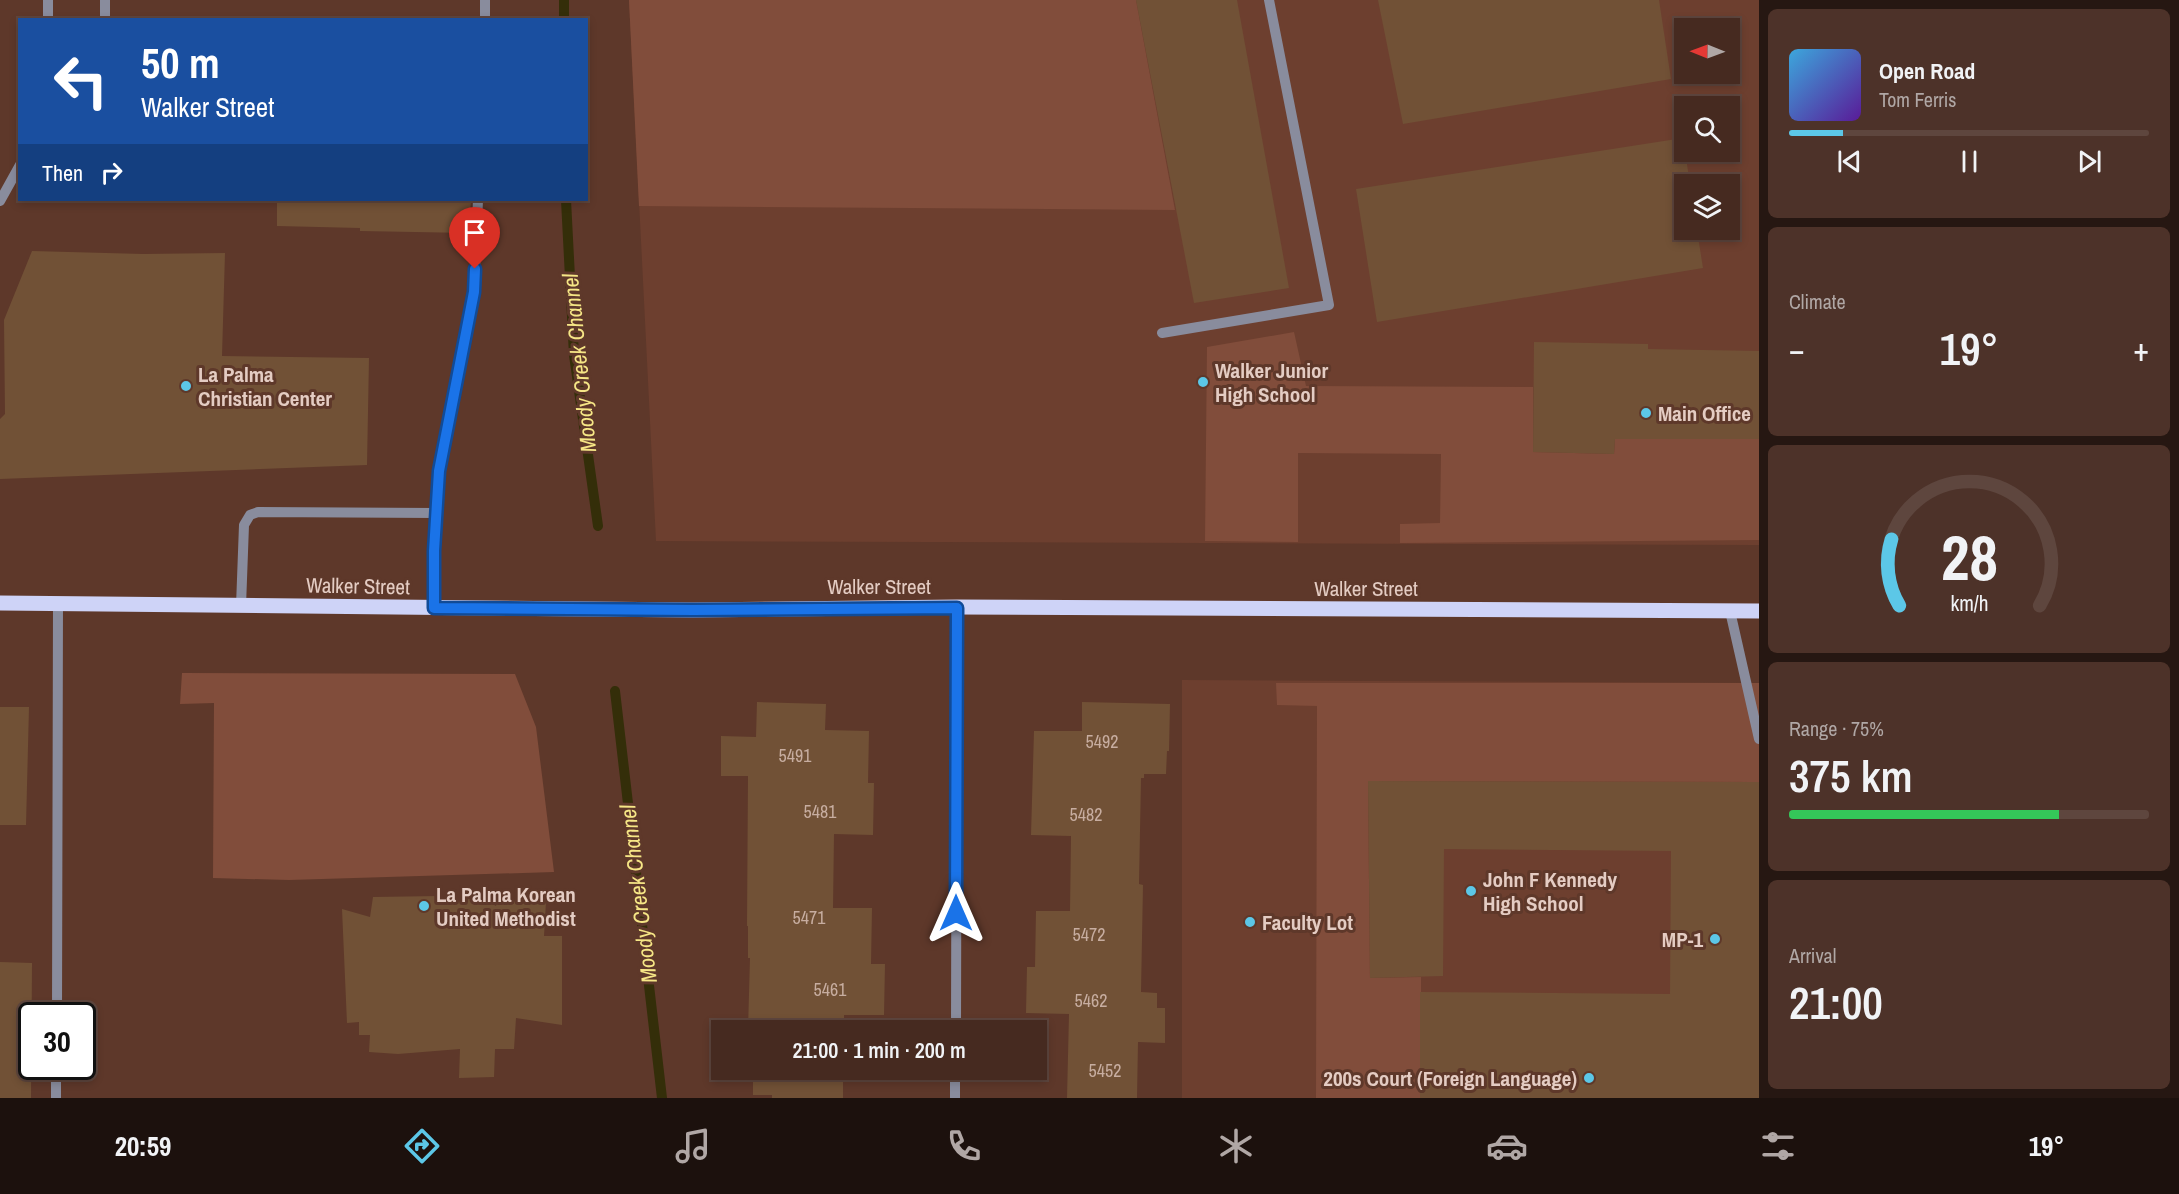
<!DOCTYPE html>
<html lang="en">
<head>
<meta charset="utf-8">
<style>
  :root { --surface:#462a20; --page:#4d3229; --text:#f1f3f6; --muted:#b0a7a5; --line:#5e463e; --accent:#5cc7e7 }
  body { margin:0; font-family:"Archivo Narrow",sans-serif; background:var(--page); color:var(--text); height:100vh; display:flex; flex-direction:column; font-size:22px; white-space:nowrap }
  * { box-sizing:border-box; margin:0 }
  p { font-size:20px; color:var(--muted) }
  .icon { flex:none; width:33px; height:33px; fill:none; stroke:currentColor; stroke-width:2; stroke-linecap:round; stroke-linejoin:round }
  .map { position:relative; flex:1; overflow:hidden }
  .side { display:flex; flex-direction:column; gap:9px; padding:9px; background:#261712; width:420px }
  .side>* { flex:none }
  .banner { position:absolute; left:18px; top:18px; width:570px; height:183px; border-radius:0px; box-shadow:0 3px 9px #0003,0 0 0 2px var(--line); background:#1a4fa0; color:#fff; overflow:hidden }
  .needle { width:39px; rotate:271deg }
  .controls { position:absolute; left:1674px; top:18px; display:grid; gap:12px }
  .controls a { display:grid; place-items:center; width:66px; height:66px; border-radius:0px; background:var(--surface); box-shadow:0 3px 9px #0003,0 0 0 2px var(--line); font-size:30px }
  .speed { position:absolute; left:18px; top:1002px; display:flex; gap:12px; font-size:30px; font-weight:700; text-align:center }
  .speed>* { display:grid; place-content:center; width:78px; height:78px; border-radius:50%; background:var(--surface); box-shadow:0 3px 9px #0003,0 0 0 2px var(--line); line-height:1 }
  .speed .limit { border:3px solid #111; border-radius:9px; background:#fff; color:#111 }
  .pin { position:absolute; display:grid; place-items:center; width:51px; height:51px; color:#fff; margin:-62px -26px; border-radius:50% 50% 50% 0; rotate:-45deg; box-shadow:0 0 6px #0007 }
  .pin .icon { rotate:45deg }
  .me { position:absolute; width:66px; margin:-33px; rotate:0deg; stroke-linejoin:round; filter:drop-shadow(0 0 4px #0008) }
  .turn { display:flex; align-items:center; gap:21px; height:126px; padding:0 24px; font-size:27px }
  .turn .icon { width:78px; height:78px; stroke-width:2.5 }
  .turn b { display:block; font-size:42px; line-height:51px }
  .then { display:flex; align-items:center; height:57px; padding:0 24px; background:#0003; gap:12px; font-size:22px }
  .big { font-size:45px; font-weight:600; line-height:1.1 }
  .side .card { flex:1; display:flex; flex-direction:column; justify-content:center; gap:9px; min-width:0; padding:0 21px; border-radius:9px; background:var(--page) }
  .side .dial { align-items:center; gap:0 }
  .dial svg { height:156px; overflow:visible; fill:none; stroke:var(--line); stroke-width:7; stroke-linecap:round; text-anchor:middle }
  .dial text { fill:var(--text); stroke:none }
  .song { display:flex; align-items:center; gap:18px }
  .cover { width:72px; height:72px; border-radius:9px; background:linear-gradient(135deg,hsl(200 70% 55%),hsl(270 70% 35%)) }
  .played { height:6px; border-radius:3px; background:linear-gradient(90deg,var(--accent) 15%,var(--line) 15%) }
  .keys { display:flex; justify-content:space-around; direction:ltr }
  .heat { display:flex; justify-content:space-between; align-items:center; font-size:33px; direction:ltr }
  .charge { height:9px; border-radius:4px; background:linear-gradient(90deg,#34c759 75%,var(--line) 0) }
  .trip { position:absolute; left:711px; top:1020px; width:336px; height:60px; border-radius:0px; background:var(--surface); box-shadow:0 3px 9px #0003,0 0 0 2px var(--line); font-weight:600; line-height:60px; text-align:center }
  .tab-bar { display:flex; height:96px; justify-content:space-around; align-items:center; background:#1c110d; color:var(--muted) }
  .tab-bar .icon { width:42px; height:42px }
  .tab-bar .current { color:var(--accent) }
  .tab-bar b { font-size:27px; color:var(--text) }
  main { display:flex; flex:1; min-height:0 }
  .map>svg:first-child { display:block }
  .built { fill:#6d3f2f; fill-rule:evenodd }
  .green { fill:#814d3b }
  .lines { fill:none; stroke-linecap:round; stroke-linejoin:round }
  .stream { stroke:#342e09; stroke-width:10 }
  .building { fill:#715136 }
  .minor { stroke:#898c9d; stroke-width:10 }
  .major { stroke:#ced3f7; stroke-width:15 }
  .route-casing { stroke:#114b97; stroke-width:15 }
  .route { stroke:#1a73e8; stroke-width:10 }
  .poi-dot { fill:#5cc7e7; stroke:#5e382a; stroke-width:2 }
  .labels { text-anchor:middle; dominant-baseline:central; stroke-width:6; stroke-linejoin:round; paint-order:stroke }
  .number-label { font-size:18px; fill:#c7ada0 }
  .poi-label { font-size:21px; font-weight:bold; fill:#e4ccc3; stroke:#5e382a; text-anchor:start }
  .street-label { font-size:21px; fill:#e4ccc3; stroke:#5e382a }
  .water-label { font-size:22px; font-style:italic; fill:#f6e686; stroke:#5e382a }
</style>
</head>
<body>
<main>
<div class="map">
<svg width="1759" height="1098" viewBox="0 0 1759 1098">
  <rect width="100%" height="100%" fill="#5e382a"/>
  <!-- built -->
  <g class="built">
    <path d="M 629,0 L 1759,0 L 1759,545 L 656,541 ZM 1684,28 L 1730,28 L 1730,74 L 1684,74 ZM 1684,106 L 1730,106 L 1730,152 L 1684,152 ZM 1684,184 L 1730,184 L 1730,230 L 1684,230 Z"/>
    <path d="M 1182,680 L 1759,683 L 1759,1098 L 1182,1098 Z"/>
  </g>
  <!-- green -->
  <g class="green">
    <path d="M 629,0 L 1136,0 L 1175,210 L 639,206 Z"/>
    <path d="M 1294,332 L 1306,386 L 1533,387 L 1533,452 L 1614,454 L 1615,439 L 1759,439 L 1759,540 L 1400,543 L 1400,524 L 1440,523 L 1441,454 L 1298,453 L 1298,542 L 1205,541 L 1207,347 Z"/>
    <path d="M 182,673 L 515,674 L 536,727 L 554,872 L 289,880 L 213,878 L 214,703 L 180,704 Z"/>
    <path d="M 1276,683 L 1759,683 L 1759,782 L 1368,781 L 1370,978 L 1421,977 L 1421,1098 L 1316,1098 L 1317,706 L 1277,705 Z"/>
  </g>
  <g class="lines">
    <!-- stream -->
    <g class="stream">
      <path d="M 564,20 L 564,0"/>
      <path d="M 566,200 L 574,355 L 598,526"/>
      <path d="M 615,691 L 662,1098"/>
    </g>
  </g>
  <!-- building -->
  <g class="building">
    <path d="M 1136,0 L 1237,0 L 1289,288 L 1194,303 Z"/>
    <path d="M 1378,0 L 1659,0 L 1671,79 L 1403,124 Z"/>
    <path d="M 1683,138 L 1690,184 L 1684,184 L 1684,230 L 1697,230 L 1703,268 L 1377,322 L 1356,189 Z"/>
    <path d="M 277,200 L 471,200 L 469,233 L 360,231 L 360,228 L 277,226 Z"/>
    <path d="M 32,251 L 143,254 L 225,253 L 222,356 L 369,358 L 367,465 L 0,479 L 0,419 L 5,414 L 4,320 Z"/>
    <path d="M 1534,342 L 1648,344 L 1648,349 L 1759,351 L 1759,439 L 1615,439 L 1614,454 L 1533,452 Z"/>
    <path d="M 757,702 L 826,704 L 825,730 L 869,731 L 868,783 L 874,783 L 873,835 L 834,834 L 833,908 L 872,908 L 871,964 L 885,964 L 884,1015 L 844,1015 L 844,1030 L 748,1030 L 750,958 L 748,958 L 748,926 L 747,926 L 748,776 L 721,776 L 721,736 L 756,737 Z"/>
    <path d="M 1082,702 L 1170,704 L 1169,751 L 1167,751 L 1166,774 L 1144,774 L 1144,778 L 1141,778 L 1139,884 L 1143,885 L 1141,992 L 1157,993 L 1157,1008 L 1165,1008 L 1165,1043 L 1138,1042 L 1137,1098 L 1067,1098 L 1069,1014 L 1026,1013 L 1027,967 L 1035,967 L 1036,911 L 1070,911 L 1071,836 L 1031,835 L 1034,731 L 1082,731 Z"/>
    <path d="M 0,707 L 29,707 L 26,825 L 0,825 Z"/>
    <path d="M 1368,781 L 1759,782 L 1759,1098 L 1420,1098 L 1420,992 L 1670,994 L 1671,851 L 1444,849 L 1443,976 L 1370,978 Z"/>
    <path d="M 467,889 L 496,906 L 497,901 L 546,902 L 544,936 L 562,936 L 562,1025 L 516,1018 L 514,1049 L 495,1049 L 494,1077 L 459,1078 L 460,1049 L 398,1054 L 369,1052 L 370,1035 L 359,1035 L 359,1022 L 347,1023 L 342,909 L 370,917 L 373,897 L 440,896 L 465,903 Z"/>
    <path d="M 0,962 L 32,963 L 31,1098 L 0,1098 Z"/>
    <path d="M 753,1070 L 843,1070 L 843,1098 L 772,1098 L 772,1095 L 753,1095 Z"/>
  </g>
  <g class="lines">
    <!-- minor -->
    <g class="minor">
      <path d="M 48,0 L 48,20"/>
      <path d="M 105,20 L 105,0"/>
      <path d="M 485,20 L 485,0"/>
      <path d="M 0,201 L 20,165"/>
      <path d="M 1162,333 L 1329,305 L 1269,0"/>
      <path d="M 241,606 L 244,525 L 250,515 L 258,512 L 436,513"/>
      <path d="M 434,608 L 434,551 L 439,471 L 474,292 L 478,200"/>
      <path d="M 1730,611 L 1759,739"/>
      <path d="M 57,1016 L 58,604"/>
      <path d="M 956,1030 L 957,607"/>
      <path d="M 56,1098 L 56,1066"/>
      <path d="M 955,1098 L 955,1070"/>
    </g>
    <!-- major -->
    <path class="major" d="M 0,603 L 693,610 L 957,607 L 1759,611"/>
  </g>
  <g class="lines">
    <!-- route casing -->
    <g class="route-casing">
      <path id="route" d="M 475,269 L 474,292 L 439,471 L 434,551 L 434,608 L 693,610 L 957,608 L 956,913"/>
    </g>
    <!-- route -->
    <use href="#route" class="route"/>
  </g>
  <!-- markers -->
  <g class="poi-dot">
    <circle cx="1203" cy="382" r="6"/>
    <circle cx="186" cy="386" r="6"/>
    <circle cx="1646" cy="413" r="6"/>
    <circle cx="1471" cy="891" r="6"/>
    <circle cx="424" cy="906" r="6"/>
    <circle cx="1250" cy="922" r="6"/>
    <circle cx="1715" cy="939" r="6"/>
    <circle cx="1589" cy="1078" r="6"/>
  </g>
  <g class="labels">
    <!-- number labels -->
    <g class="number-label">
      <text x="1102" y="741">5492</text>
      <text x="795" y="755">5491</text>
      <text x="820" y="811">5481</text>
      <text x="1086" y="814">5482</text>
      <text x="809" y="917">5471</text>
      <text x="1089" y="934">5472</text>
      <text x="830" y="989">5461</text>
      <text x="1091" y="1000">5462</text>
      <text x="1105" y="1070">5452</text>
    </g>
    <!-- poi labels -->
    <g class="poi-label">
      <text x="1215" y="370">Walker Junior<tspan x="1215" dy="24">High School</tspan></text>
      <text x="198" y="374">La Palma<tspan x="198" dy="24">Christian Center</tspan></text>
      <text x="1658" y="413">Main Office</text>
      <text x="1483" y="879">John F Kennedy<tspan x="1483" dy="24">High School</tspan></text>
      <text x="436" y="894">La Palma Korean<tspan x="436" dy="24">United Methodist</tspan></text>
      <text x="1262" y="922">Faculty Lot</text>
      <text x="1703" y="939" text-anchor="end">MP-1</text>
      <text x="1577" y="1078" text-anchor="end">200s Court (Foreign Language)</text>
    </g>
    <!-- street labels -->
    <g class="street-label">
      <text transform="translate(358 586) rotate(1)">Walker Street</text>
      <text x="879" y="586">Walker Street</text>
      <text x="1366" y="588">Walker Street</text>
    </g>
    <!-- water labels -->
    <g class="water-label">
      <text transform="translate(579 363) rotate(-96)">Moody Creek Channel</text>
      <text transform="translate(638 894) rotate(-97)">Moody Creek Channel</text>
    </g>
  </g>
</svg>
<div class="controls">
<a><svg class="needle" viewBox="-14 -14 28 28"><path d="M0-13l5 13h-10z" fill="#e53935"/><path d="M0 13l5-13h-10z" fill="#b0a7a5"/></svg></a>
<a><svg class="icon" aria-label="search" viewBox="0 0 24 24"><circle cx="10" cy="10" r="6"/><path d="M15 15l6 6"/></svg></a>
<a><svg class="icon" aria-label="layers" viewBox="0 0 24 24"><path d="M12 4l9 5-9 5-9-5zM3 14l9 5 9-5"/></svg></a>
</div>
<div class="speed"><div class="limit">30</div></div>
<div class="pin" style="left:475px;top:269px;background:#d93025"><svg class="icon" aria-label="arrive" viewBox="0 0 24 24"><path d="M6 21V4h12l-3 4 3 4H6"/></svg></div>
<svg class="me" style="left:956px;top:913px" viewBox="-20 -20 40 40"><path d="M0-17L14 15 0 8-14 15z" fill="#1a73e8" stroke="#fff" stroke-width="4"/></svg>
<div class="trip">21:00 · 1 min · 200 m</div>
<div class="banner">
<div class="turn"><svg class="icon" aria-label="left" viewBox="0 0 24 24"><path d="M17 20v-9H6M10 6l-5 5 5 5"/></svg><div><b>50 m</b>Walker Street</div></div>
<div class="then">Then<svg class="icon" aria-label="right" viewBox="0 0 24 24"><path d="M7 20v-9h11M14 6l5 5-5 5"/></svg></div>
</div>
</div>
<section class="side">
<div class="card">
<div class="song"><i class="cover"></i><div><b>Open Road</b><p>Tom Ferris</p></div></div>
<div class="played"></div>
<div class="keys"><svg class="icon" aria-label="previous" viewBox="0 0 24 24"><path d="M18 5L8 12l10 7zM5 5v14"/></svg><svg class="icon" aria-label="pause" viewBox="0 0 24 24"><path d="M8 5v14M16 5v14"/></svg><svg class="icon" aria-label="next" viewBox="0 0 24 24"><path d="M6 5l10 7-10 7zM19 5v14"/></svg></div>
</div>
<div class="card"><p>Climate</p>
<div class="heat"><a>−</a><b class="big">19°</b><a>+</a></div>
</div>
<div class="card dial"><svg viewBox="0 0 100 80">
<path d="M14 69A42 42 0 1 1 86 69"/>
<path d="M14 69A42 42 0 0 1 10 35" stroke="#5cc7e7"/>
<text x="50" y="56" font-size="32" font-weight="700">28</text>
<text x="50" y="72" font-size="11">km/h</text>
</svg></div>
<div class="card"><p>Range · 75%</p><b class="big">375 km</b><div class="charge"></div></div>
<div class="card"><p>Arrival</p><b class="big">21:00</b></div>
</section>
</main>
<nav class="tab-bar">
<b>20:59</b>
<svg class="icon current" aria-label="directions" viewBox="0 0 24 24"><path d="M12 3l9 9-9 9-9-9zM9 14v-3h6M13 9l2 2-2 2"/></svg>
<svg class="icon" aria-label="music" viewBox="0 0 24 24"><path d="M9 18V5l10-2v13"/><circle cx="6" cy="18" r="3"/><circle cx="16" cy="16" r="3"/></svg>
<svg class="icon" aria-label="phone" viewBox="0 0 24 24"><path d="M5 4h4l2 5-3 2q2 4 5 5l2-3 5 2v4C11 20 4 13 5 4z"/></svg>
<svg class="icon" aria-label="climate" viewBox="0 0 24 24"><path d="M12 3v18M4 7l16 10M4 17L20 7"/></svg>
<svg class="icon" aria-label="car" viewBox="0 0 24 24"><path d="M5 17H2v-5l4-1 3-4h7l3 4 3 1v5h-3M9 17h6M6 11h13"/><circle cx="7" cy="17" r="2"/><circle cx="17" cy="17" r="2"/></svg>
<svg class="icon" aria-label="filters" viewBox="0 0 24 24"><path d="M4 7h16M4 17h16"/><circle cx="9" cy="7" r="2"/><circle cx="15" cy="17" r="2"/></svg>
<b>19°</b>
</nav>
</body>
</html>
